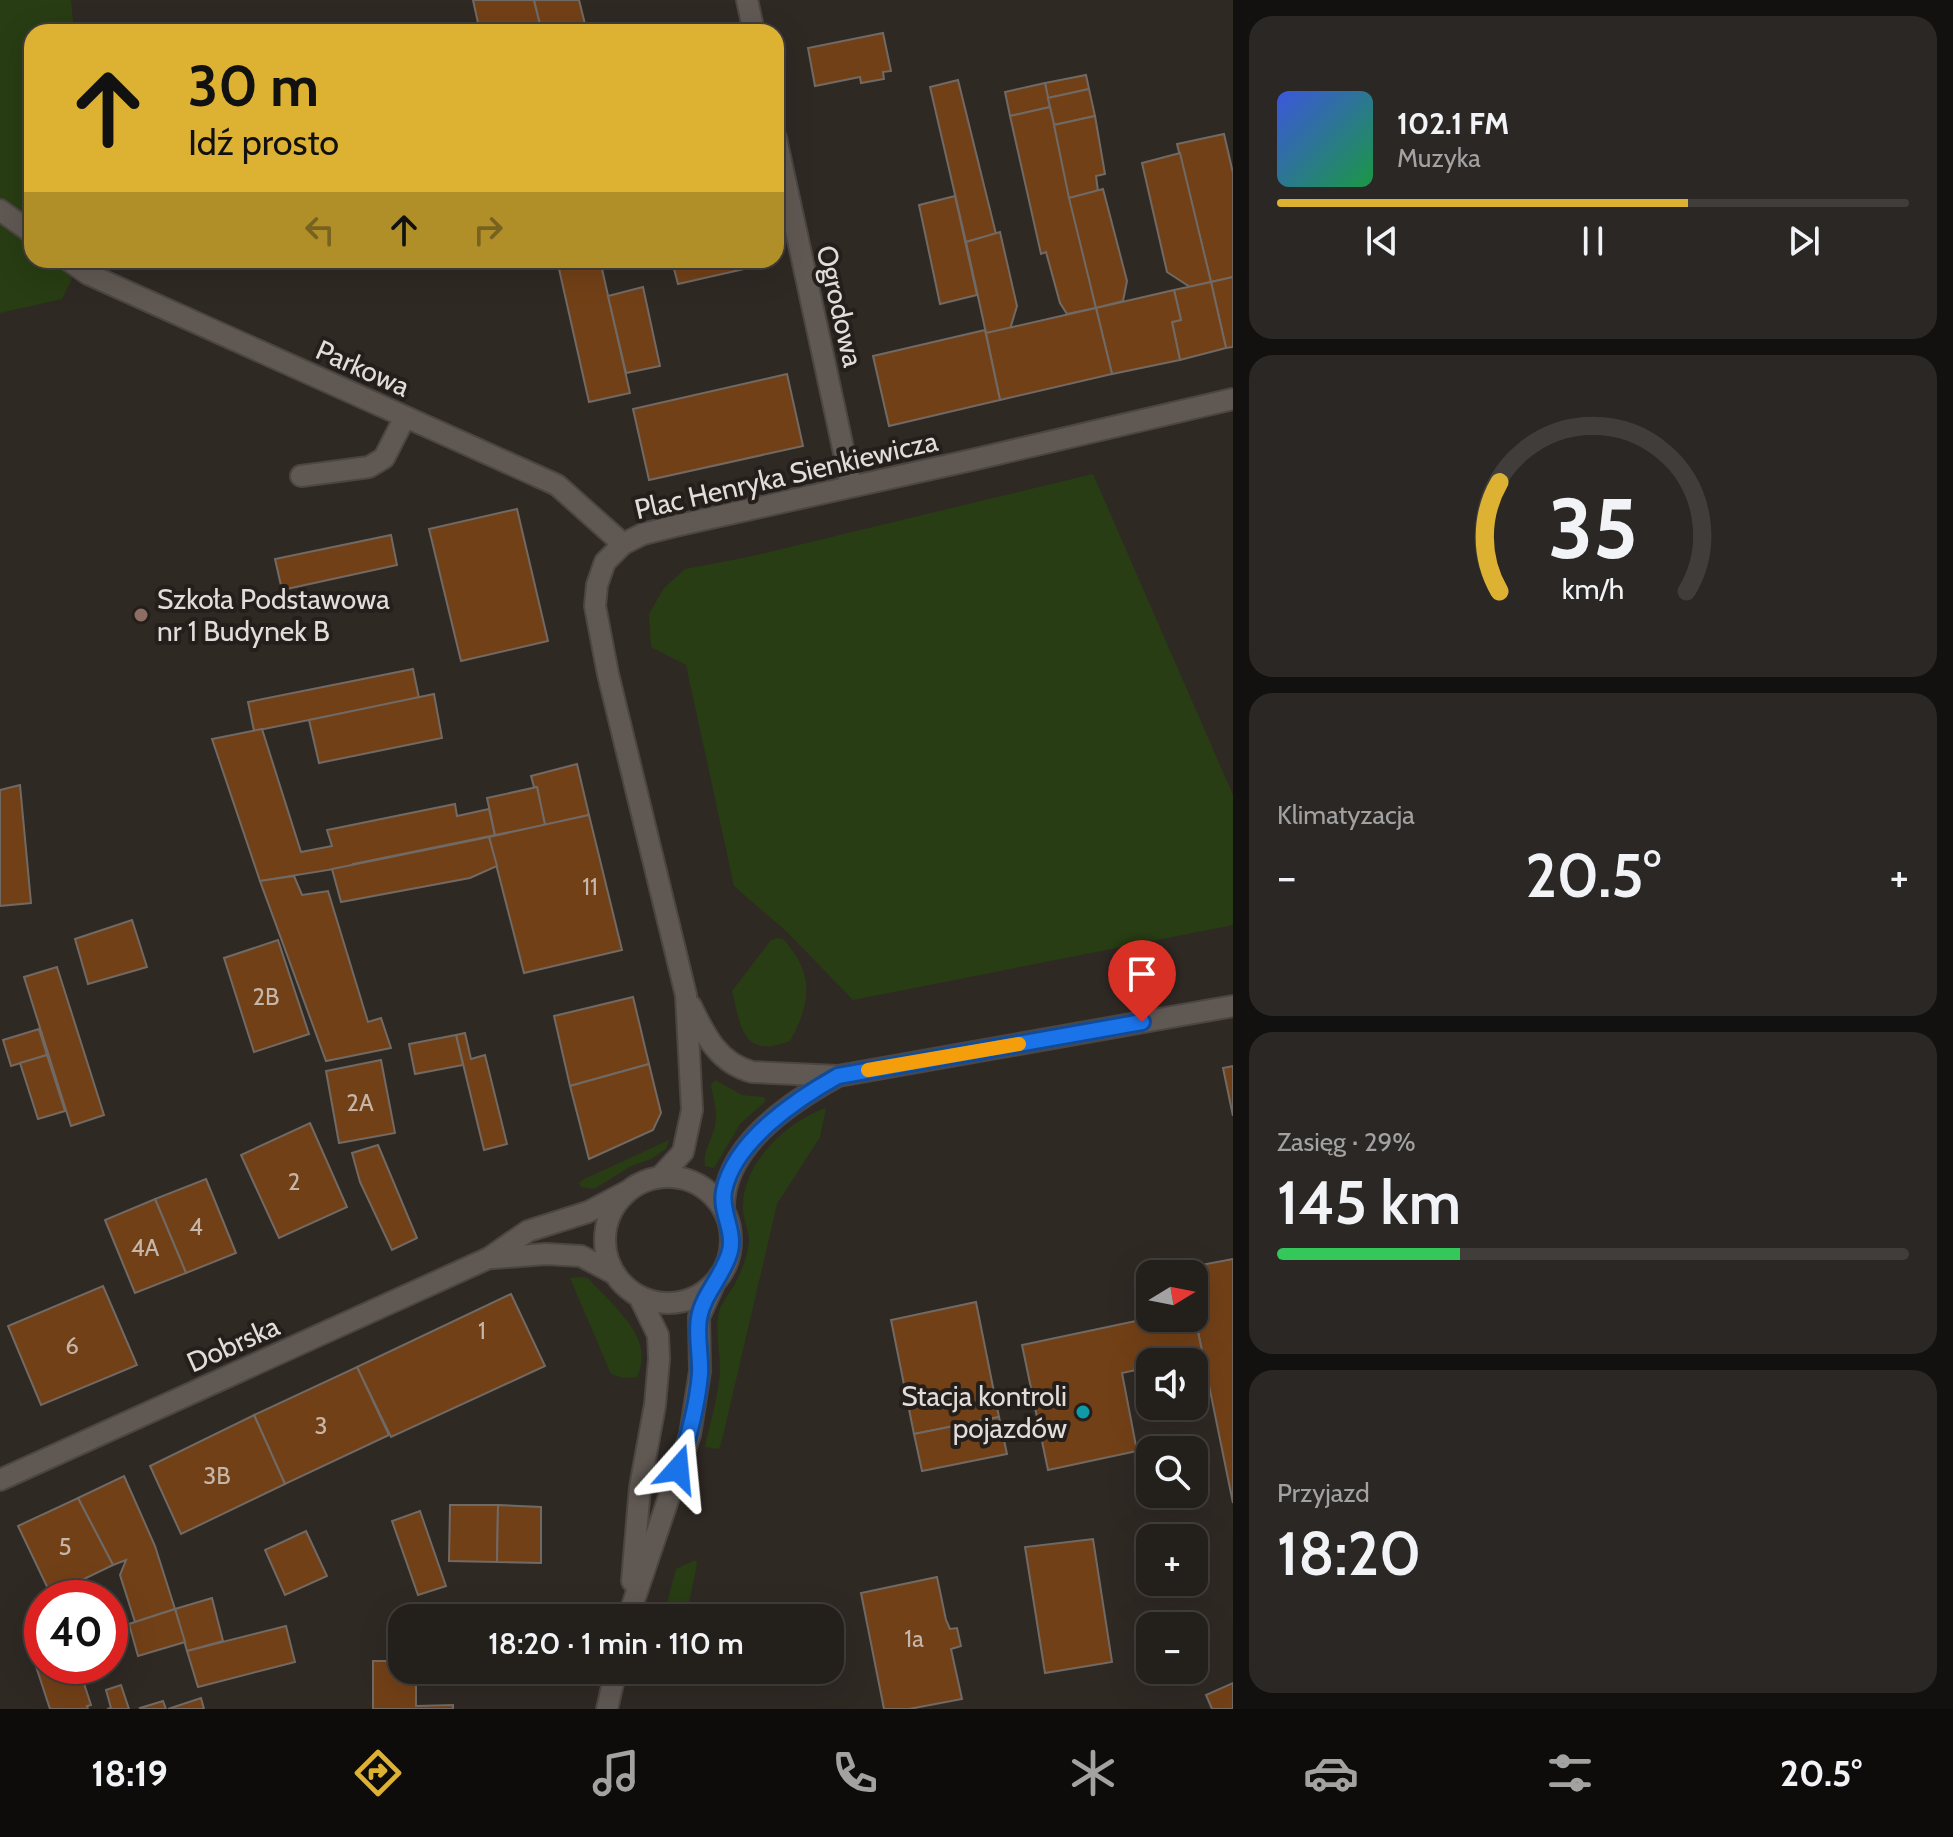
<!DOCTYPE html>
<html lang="pl">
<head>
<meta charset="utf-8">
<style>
  :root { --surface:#231f1b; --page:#2b2724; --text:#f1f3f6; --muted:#a3a2a3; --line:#403d3a; --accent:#ddb233 }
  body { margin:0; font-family:Cabin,sans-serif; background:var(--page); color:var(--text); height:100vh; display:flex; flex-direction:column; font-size:30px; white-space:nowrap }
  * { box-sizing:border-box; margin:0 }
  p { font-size:26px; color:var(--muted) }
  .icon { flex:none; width:44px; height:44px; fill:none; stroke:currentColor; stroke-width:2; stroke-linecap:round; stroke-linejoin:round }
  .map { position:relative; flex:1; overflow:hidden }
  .drawer { display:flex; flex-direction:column; gap:16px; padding:16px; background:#13110f; width:720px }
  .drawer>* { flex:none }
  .guide { position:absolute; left:24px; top:24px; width:760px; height:244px; border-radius:24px; box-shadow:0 8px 32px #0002,0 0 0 2px var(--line); background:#ddb233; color:#111; overflow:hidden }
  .needle { width:52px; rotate:80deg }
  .tools { position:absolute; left:1136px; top:1260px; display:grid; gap:16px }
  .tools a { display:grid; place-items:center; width:72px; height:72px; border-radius:16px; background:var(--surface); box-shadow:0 8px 32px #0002,0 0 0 2px var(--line); font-size:40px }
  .speed { position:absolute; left:24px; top:1580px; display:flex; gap:16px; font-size:40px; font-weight:700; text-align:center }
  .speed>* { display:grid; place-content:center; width:104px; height:104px; border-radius:50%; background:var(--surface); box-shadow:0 8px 32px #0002,0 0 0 2px var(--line); line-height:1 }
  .speed .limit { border:12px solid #d22; background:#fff; color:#111 }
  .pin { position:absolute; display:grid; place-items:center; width:68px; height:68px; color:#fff; margin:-82px -34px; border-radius:50% 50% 50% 0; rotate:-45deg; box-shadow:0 0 8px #0007 }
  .pin .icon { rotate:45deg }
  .me { position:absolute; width:88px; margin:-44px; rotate:18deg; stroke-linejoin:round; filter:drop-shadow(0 0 6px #0008) }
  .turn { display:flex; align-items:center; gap:28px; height:168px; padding:0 32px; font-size:36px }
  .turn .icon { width:104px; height:104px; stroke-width:2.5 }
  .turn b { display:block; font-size:56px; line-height:68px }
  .lanes { display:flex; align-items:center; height:76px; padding:0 32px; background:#0003; justify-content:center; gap:40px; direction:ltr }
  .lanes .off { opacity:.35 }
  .big { font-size:60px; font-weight:600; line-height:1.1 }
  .drawer .card { flex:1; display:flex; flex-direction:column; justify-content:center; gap:12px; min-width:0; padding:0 28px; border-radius:24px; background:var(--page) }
  .drawer .dial { align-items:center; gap:0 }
  .dial svg { height:208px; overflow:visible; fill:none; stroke:var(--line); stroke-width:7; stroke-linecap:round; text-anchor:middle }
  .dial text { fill:var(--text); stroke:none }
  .song { display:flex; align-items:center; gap:24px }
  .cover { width:96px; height:96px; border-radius:12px; background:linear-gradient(135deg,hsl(230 70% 55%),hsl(140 70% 35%)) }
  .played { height:8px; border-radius:4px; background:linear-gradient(90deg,var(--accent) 65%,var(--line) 65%) }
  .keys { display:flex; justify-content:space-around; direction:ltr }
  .heat { display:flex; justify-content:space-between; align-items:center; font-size:44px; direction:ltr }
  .charge { height:12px; border-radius:6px; background:linear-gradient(90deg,#34c759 29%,var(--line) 0) }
  .trip { position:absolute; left:388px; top:1604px; width:456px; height:80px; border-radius:24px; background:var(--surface); box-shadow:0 8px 32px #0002,0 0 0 2px var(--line); font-weight:600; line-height:80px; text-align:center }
  .menu { display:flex; height:128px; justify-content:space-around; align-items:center; background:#0e0c0b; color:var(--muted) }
  .menu .icon { width:56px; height:56px }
  .menu .on { color:var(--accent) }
  .menu b { font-size:36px; color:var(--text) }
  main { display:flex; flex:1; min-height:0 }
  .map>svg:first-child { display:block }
  .green { fill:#283d13 }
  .building { fill:#724017; stroke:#716964; stroke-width:2 }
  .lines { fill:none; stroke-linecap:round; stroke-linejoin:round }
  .minor-casing { stroke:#4c4642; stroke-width:24 }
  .minor { stroke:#605853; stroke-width:20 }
  .route-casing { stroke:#114b97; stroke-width:20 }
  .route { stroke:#1a73e8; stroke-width:14 }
  .slow { stroke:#f59e0b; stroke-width:14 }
  .education-dot { fill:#8d6e63; stroke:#251f1b; stroke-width:3 }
  .culture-dot { fill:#0f9aa8; stroke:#251f1b; stroke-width:3 }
  .labels { text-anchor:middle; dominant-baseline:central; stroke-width:8; stroke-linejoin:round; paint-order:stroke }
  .number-label { font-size:24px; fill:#c6b6a9 }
  .street-label { font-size:28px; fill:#e2ddda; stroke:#251f1b }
  .poi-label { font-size:28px; fill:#e2ddda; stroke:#251f1b; text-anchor:start }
</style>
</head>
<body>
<main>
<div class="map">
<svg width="1233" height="1709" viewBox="0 0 1233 1709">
  <rect width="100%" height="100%" fill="#2f2924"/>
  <!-- green -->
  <g class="green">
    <path d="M 0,0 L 71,0 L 74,32 L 32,32 L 32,260 L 81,260 L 62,299 L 0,313 Z"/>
    <path d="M 1093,474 L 1233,795 L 1233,925 L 853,1000 L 787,932 L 734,886 L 686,665 L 651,647 L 649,614 L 664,588 L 685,569 L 748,557 Z"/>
    <path d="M 777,938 L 783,939 C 814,973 812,1001 790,1041 C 743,1059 741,1028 732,991 L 771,940 Z"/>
    <path d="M 715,1080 L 742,1095 L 764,1097 L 766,1101 L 740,1124 L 714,1168 L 705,1166 C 702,1151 715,1136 716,1119 C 717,1108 713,1097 711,1085 Z"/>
    <path d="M 826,1108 L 820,1137 L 777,1204 L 723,1436 L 719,1449 L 705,1447 C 710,1422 719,1395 720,1369 C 720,1349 714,1328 720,1308 C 723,1301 729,1294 733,1287 C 740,1276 748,1255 749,1241 C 749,1229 742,1217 743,1205 C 744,1161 788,1121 826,1108 Z"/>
    <path d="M 669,1140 L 666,1149 L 651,1159 L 631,1166 L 594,1189 L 581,1187 L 579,1183 L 584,1179 Z"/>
    <path d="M 582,1277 L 588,1278 C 610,1304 657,1337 637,1377 L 624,1378 L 611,1374 L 570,1278 Z"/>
    <path d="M 695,1560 L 697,1564 L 686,1618 L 663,1618 L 676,1569 Z"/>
  </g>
  <!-- building -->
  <g class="building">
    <path d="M 473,0 L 534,0 L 542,32 L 480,32 Z"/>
    <path d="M 534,0 L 579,0 L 587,32 L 542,32 Z"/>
    <path d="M 883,33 L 891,71 L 883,72 L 884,79 L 861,83 L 860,77 L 815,86 L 808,48 Z"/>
    <path d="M 1086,75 L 1089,89 L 1048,98 L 1045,83 Z"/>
    <path d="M 958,80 L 996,234 L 966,242 L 930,87 Z"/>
    <path d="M 1045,83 L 1050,107 L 1010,116 L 1005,92 Z"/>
    <path d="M 1089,89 L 1095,116 L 1054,125 L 1048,98 Z"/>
    <path d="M 1050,107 L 1096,308 L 1067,314 L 1060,303 L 1046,252 L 1041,254 L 1010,116 Z"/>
    <path d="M 1095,116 L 1105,174 L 1096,176 L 1098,191 L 1069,198 L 1054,125 Z"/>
    <path d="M 1224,134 L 1233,173 L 1233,277 L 1211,282 L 1177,144 Z"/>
    <path d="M 1180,153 L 1211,282 L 1190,287 L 1167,272 L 1142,163 Z"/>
    <path d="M 1103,189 L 1127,281 L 1123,301 L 1096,308 L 1069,198 Z"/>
    <path d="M 955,196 L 977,295 L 940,304 L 919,205 Z"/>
    <path d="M 1000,232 L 1017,306 L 1010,329 L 986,333 L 966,242 Z"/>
    <path d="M 557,260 L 600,260 L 630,393 L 589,402 Z"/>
    <path d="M 694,260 L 761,260 L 762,265 L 678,284 L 673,265 Z"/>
    <path d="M 1233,277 L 1233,347 L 1226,348 L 1211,282 Z"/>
    <path d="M 1211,282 L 1226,348 L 1180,360 L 1172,322 L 1181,320 L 1174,290 Z"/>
    <path d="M 643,287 L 660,366 L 626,373 L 608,296 Z"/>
    <path d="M 1174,290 L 1181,320 L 1172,322 L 1180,360 L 1112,374 L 1096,308 Z"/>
    <path d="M 1096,308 L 1112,374 L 1000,400 L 986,333 Z"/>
    <path d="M 985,330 L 1000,400 L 889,426 L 873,356 Z"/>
    <path d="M 787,374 L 803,446 L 649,480 L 633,409 Z"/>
    <path d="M 517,509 L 548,641 L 461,661 L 429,529 Z"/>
    <path d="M 391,535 L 397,565 L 282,590 L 275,559 Z"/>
    <path d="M 413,669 L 419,698 L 254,731 L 248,702 Z"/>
    <path d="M 434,694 L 442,738 L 319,763 L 309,720 Z"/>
    <path d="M 262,729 L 301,852 L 332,846 L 327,830 L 455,804 L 457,816 L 489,809 L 495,835 L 353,864 L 353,866 L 260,881 L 212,739 Z"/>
    <path d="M 577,764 L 589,815 L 545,825 L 537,787 L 534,787 L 531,776 Z"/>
    <path d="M 20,785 L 31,903 L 0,906 L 0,790 Z"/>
    <path d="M 537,787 L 545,825 L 495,835 L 487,798 Z"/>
    <path d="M 589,815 L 622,950 L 524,973 L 489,837 Z"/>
    <path d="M 489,837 L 497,866 L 470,878 L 341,902 L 332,869 Z"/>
    <path d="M 294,876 L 302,895 L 328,891 L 368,1022 L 381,1018 L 391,1048 L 326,1061 L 260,881 Z"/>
    <path d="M 132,920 L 147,967 L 88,984 L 75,939 Z"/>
    <path d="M 278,940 L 309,1034 L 254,1052 L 224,958 Z"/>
    <path d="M 57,967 L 104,1115 L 71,1126 L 24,977 Z"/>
    <path d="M 633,997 L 649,1064 L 570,1086 L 554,1016 Z"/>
    <path d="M 39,1029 L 47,1055 L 11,1066 L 3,1040 Z"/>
    <path d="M 465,1033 L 471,1059 L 485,1055 L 507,1144 L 484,1150 L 456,1035 Z"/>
    <path d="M 456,1035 L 463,1065 L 415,1074 L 409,1044 Z"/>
    <path d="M 47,1055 L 65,1111 L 38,1119 L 20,1063 Z"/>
    <path d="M 381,1060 L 395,1133 L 339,1143 L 326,1071 Z"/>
    <path d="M 649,1064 L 661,1113 L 653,1130 L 589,1159 L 570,1086 Z"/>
    <path d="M 1233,1066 L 1233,1116 L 1223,1068 Z"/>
    <path d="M 310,1123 L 347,1207 L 279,1238 L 241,1155 Z"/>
    <path d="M 378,1145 L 417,1238 L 392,1250 L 360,1182 L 352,1153 Z"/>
    <path d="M 206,1179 L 236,1253 L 186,1273 L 155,1199 Z"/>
    <path d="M 155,1199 L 186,1273 L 135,1293 L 105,1220 Z"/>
    <path d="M 1233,1259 L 1233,1503 L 1194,1312 L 1194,1274 L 1187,1274 L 1185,1268 Z"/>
    <path d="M 103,1286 L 137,1365 L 41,1405 L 8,1326 Z"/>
    <path d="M 511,1294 L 545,1366 L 391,1437 L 357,1367 Z"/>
    <path d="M 976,1302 L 999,1417 L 914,1434 L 891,1320 Z"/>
    <path d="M 1194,1312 L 1203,1356 L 1176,1362 L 1150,1362 L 1150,1367 L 1122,1373 L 1137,1451 L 1048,1470 L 1022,1345 L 1150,1318 L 1194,1318 Z"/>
    <path d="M 357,1367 L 389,1435 L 285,1484 L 254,1415 Z"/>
    <path d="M 254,1415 L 285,1484 L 181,1534 L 150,1466 Z"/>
    <path d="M 999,1417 L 1007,1454 L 922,1471 L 914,1434 Z"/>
    <path d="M 124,1476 L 155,1546 L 175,1609 L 135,1622 L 120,1575 L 126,1560 L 113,1565 L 78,1498 Z"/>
    <path d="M 78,1498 L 113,1565 L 51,1595 L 18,1526 Z"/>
    <path d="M 450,1505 L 498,1505 L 497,1562 L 449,1561 Z"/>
    <path d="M 498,1505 L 541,1507 L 541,1563 L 497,1562 Z"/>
    <path d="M 420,1511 L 446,1586 L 418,1595 L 392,1521 Z"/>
    <path d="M 306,1531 L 327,1576 L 285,1595 L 265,1550 Z"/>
    <path d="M 1093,1539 L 1112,1662 L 1045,1673 L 1025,1547 Z"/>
    <path d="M 937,1577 L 946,1620 L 950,1629 L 957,1628 L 961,1646 L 951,1649 L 962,1699 L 909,1709 L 884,1709 L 861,1593 Z"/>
    <path d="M 212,1598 L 223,1641 L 187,1651 L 175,1609 Z"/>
    <path d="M 175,1609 L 185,1642 L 138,1656 L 129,1624 Z"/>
    <path d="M 286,1626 L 295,1662 L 198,1687 L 187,1651 Z"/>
    <path d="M 42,1631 L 42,1666 L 79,1668 L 91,1705 L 87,1706 L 88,1709 L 50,1709 L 26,1636 Z"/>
    <path d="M 373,1661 L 402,1661 L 402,1670 L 416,1670 L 416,1706 L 453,1705 L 453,1709 L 373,1709 Z"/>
    <path d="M 1233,1683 L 1233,1709 L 1212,1709 L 1206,1695 Z"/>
    <path d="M 121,1685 L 129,1709 L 107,1709 L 111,1708 L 106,1690 Z"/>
    <path d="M 201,1698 L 204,1709 L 168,1709 Z"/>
    <path d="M 163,1701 L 166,1709 L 141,1709 L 140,1708 Z"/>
  </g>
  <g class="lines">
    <!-- minor casing -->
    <g class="minor-casing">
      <g id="minor">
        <path d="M 747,0 L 754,32"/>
        <path d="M 776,138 L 851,485"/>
        <path d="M 0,210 L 32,233"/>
        <path d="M 68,260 L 88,274 L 557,485 L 623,544"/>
        <path d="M 301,476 L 369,467 L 384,458 L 405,417"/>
        <path d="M 691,1006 C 705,1035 718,1063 752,1072 L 838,1076"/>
        <path d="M 660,1177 L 683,1152 L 692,1110 L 686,995 L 608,674 L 595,606 L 597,585 L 605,562 L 623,544 L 643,534 L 675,526 L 976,459 L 1233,399"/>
        <circle cx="668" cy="1240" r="63"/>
        <path d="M 724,1211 C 721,1148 789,1103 838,1076 L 1233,1006"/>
        <path d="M 493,1258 L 546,1254 L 581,1256 L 613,1273"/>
        <path d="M 0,1480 L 489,1258 L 528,1231 L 588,1212 L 626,1192"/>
        <path d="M 632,1581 L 640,1487 L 655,1405 L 659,1359 L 658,1335 L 639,1296"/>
        <path d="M 628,1618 L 690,1435 L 700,1371 L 699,1317 L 714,1284"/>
        <path d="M 607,1709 L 616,1670"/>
      </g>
    </g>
    <!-- minor -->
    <use href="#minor" class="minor"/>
  </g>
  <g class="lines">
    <!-- route casing -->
    <g class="route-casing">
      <path id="route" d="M 678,1469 C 689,1437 697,1407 700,1374 C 701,1356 696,1336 699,1318 C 703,1294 724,1275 730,1251 C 735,1230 720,1212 724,1191 C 734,1141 797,1099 838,1076 L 1142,1022"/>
    </g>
    <!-- route -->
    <use href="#route" class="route"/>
    <!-- slow -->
    <path class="slow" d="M 868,1070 L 1019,1044"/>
  </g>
  <!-- markers -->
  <circle class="education-dot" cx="141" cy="615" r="8"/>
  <circle class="culture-dot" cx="1083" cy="1412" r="8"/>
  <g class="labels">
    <!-- number labels -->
    <g class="number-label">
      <text x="590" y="886">11</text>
      <text x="266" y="996">2B</text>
      <text x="360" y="1102">2A</text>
      <text x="294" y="1181">2</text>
      <text x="196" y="1226">4</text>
      <text x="145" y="1247">4A</text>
      <text x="482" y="1330">1</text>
      <text x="72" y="1345">6</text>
      <text x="321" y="1425">3</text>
      <text x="217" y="1475">3B</text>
      <text x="65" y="1546">5</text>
      <text x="914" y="1638">1a</text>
    </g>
    <!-- street labels -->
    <g class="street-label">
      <text transform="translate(840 306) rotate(77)">Ogrodowa</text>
      <text transform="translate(363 368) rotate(24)">Parkowa</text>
      <text transform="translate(786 475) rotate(-13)">Plac Henryka Sienkiewicza</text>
      <text transform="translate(233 1344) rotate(-24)">Dobrska</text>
    </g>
    <!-- poi labels -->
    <g class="poi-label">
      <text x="157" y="599">Szkoła Podstawowa<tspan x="157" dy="32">nr 1 Budynek B</tspan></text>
      <text x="1067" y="1396" text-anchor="end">Stacja kontroli<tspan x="1067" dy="32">pojazdów</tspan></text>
    </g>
  </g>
</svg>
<div class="tools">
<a><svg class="needle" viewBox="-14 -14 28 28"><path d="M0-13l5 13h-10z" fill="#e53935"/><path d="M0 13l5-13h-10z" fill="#a3a2a3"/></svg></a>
<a><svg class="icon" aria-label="sound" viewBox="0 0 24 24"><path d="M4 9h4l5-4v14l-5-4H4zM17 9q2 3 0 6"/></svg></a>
<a><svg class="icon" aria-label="search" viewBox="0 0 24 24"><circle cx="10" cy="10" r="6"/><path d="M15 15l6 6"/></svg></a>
<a>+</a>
<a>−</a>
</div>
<div class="speed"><div class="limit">40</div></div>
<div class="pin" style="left:1142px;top:1022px;background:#d93025"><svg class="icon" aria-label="arrive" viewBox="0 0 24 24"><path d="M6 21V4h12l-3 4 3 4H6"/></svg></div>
<svg class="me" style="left:678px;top:1469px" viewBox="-20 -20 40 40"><path d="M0-17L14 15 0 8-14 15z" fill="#1a73e8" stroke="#fff" stroke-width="4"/></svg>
<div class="trip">18:20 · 1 min · 110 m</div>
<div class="guide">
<div class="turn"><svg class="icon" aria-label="ahead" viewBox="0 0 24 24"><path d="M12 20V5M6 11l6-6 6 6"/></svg><div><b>30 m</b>Idź prosto</div></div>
<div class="lanes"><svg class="icon off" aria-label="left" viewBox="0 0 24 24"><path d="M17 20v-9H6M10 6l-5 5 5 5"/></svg><svg class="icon" aria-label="ahead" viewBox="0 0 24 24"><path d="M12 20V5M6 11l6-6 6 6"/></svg><svg class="icon off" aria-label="right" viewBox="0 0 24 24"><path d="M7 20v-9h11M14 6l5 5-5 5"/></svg></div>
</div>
</div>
<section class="drawer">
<div class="card">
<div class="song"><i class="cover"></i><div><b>102.1 FM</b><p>Muzyka</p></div></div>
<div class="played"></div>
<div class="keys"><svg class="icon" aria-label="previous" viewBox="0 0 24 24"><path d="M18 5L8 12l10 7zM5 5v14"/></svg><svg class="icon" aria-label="pause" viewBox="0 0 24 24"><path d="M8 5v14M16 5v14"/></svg><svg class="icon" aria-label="next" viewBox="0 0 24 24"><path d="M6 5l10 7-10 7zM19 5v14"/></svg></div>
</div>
<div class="card dial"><svg viewBox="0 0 100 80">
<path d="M14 69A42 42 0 1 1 86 69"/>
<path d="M14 69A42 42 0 0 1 14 27" stroke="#ddb233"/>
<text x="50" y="56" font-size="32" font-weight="700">35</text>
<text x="50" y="72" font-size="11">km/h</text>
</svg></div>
<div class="card"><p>Klimatyzacja</p>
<div class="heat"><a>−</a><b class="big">20.5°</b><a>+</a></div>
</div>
<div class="card"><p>Zasięg · 29%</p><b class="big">145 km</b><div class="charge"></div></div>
<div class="card"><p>Przyjazd</p><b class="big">18:20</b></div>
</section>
</main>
<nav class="menu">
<b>18:19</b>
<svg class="icon on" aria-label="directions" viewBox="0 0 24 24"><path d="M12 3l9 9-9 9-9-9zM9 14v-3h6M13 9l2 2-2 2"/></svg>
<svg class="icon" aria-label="music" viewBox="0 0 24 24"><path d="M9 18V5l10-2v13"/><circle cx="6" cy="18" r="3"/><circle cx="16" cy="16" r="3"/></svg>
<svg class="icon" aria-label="phone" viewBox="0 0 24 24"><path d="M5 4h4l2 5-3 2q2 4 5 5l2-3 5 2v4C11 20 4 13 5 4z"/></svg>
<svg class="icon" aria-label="climate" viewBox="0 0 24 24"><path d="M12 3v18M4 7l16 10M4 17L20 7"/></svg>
<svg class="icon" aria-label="car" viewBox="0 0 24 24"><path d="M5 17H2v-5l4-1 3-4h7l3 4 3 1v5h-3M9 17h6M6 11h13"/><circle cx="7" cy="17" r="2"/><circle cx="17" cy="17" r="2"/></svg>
<svg class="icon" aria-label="filters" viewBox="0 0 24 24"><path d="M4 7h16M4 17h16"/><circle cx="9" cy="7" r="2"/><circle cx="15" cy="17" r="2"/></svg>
<b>20.5°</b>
</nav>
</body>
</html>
